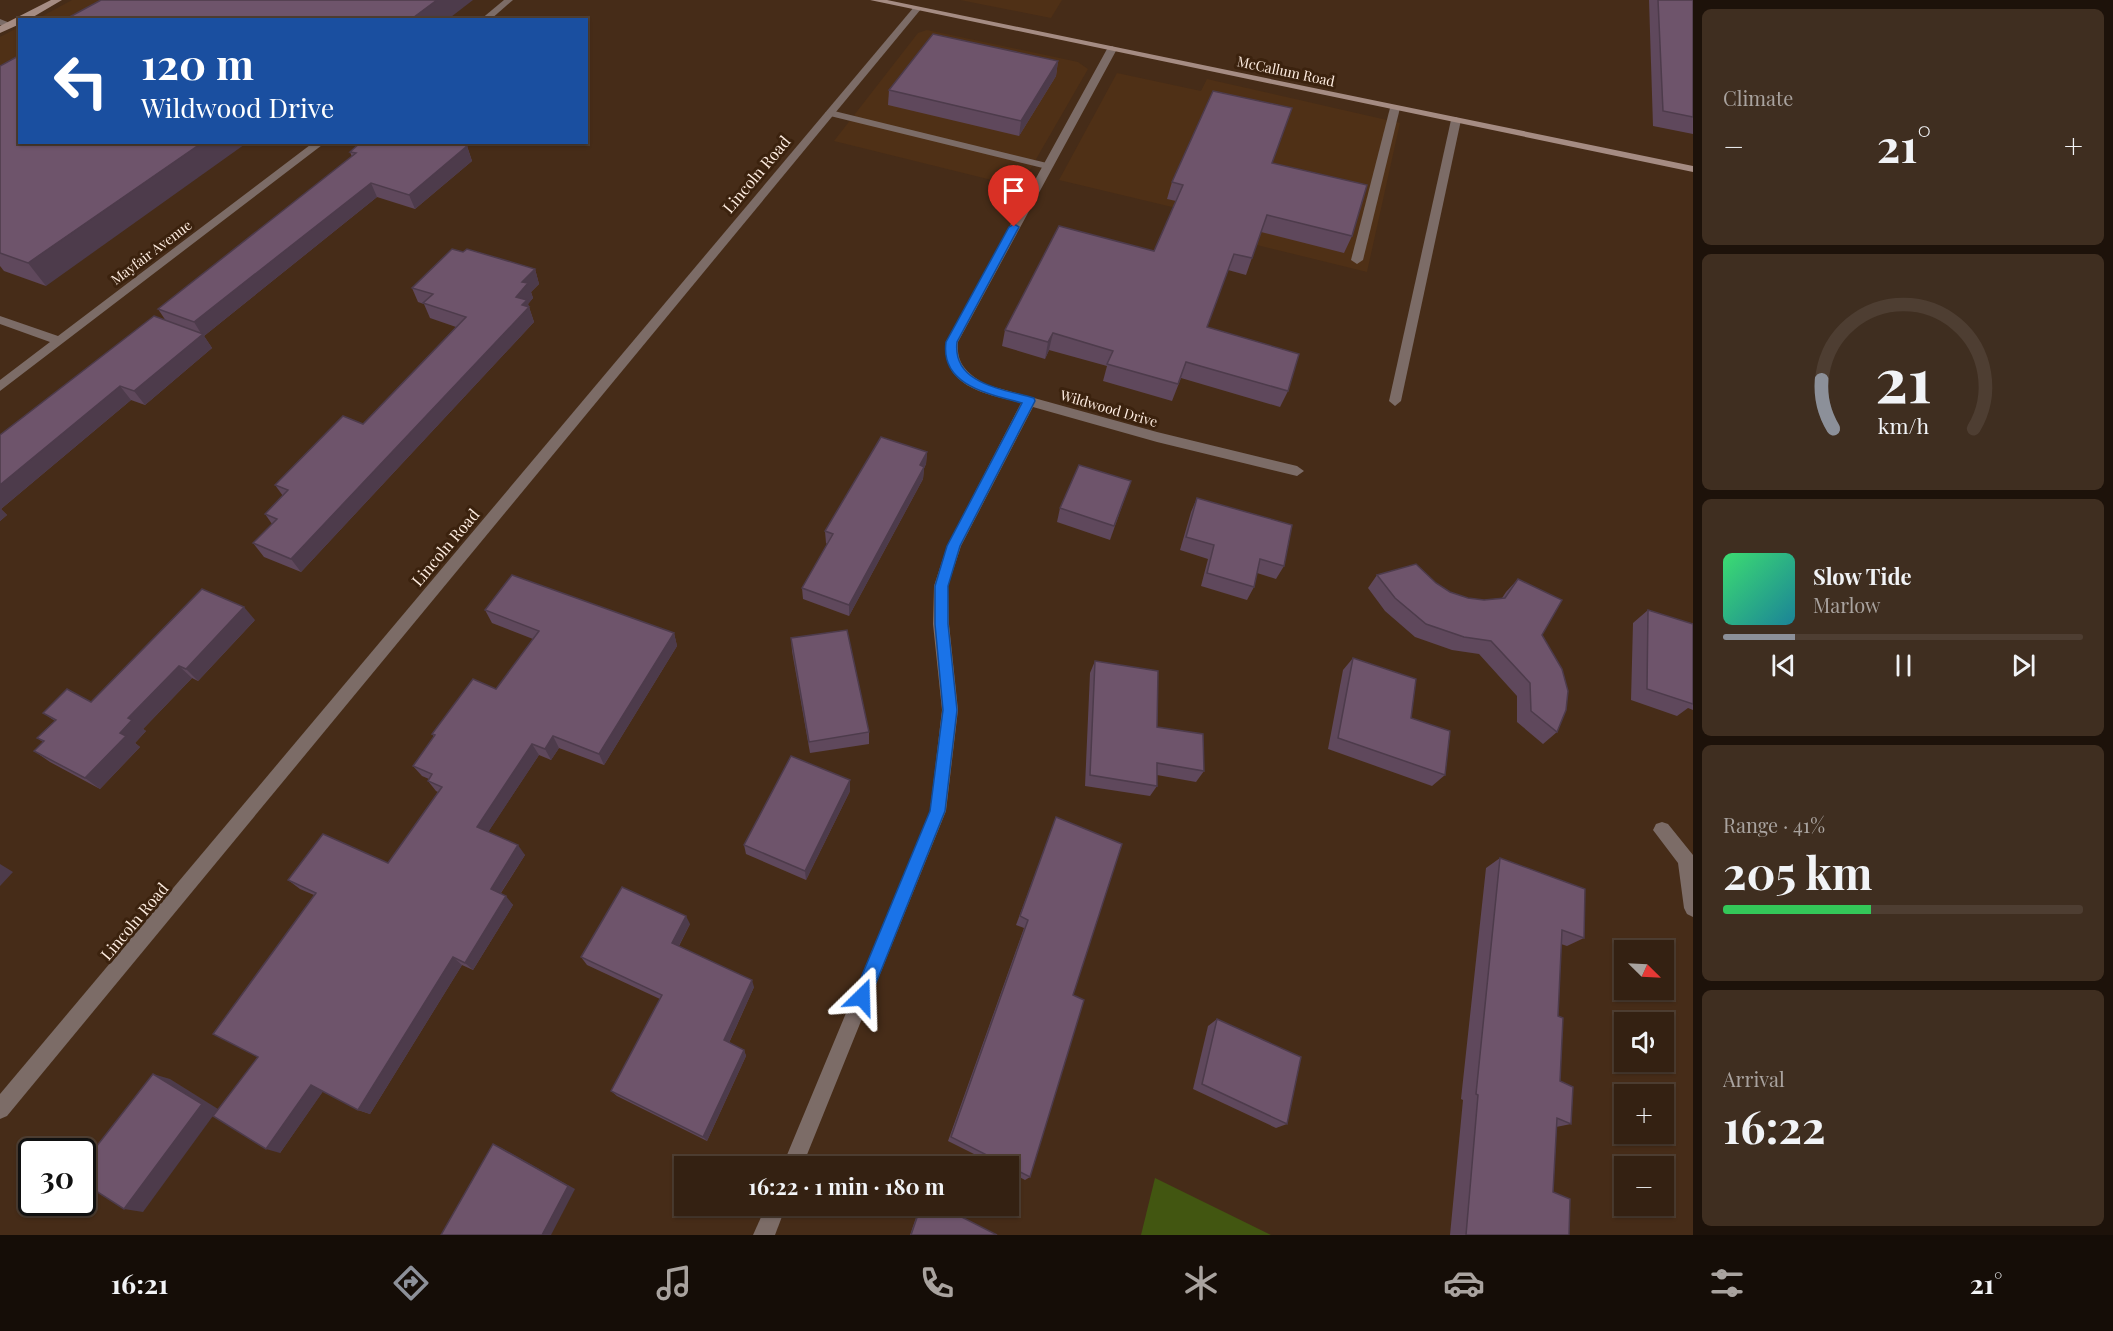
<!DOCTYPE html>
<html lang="en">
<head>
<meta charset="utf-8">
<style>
  :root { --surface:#342112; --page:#3f2e20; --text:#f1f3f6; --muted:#a9a39f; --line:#4e3e32; --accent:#8c9099 }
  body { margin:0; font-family:"Playfair Display",serif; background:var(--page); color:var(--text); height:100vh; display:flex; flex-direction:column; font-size:22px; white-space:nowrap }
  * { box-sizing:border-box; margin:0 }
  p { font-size:20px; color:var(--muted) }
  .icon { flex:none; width:33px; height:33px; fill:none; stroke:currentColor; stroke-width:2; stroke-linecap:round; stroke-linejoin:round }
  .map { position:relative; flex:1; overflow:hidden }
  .sheet { display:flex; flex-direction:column; gap:9px; padding:9px; background:#1d120a; width:420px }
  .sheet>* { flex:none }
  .guide { position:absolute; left:18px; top:18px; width:570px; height:126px; border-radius:0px; box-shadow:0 2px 4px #0004,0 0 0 2px var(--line); background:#1a4fa0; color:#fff; overflow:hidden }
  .needle { width:39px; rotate:114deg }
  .tools { position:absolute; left:1614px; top:940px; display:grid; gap:12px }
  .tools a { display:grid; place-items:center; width:60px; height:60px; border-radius:0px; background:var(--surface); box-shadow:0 2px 4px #0004,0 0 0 2px var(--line); font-size:30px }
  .speed { position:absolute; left:18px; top:1138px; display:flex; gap:12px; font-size:30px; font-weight:700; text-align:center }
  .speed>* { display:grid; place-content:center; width:78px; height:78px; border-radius:50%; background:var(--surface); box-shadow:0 2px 4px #0004,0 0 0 2px var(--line); line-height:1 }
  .speed .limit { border:3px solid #111; border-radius:9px; background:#fff; color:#111 }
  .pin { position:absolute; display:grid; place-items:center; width:51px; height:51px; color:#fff; margin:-62px -26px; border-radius:50% 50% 50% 0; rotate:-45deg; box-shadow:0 0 6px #0007 }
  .pin .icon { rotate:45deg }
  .me { position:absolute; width:66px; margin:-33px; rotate:22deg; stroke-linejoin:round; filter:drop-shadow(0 0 4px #0008) }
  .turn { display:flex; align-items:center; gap:21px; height:126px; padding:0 24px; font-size:27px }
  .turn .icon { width:78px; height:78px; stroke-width:2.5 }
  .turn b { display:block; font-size:42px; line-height:51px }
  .big { font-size:45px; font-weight:700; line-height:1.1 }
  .sheet .widget { flex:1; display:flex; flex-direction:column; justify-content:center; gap:9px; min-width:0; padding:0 21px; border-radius:9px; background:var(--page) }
  .sheet .dial { align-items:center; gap:0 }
  .dial svg { height:156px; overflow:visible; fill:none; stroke:var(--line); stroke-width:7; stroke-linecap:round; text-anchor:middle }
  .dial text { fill:var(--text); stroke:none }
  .song { display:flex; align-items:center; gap:18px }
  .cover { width:72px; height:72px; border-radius:9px; background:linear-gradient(135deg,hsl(140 70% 55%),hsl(190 70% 35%)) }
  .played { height:6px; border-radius:3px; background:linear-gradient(90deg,var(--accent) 20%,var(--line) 20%) }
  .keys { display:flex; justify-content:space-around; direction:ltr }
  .heat { display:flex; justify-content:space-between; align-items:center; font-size:33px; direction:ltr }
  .charge { height:9px; border-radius:4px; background:linear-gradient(90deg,#34c759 41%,var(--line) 0) }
  .trip { position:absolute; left:674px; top:1156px; width:345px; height:60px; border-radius:0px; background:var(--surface); box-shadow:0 2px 4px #0004,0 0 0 2px var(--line); font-weight:700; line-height:60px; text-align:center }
  .tab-bar { display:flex; height:96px; justify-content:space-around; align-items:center; background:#150d07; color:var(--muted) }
  .tab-bar .icon { width:42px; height:42px }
  .tab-bar .on { color:var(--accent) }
  .tab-bar b { font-size:27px; color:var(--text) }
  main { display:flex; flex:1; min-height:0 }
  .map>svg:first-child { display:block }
  .built { fill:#4f3016 }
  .green { fill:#425611 }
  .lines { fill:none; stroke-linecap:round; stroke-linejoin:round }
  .service { fill:#7c6c67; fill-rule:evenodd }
  .minor { fill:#7c6c67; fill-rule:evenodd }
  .secondary { fill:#a58c83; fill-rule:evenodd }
  .wall { fill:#5f485c }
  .shaded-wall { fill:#4d3b4b }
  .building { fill:#6e546b; stroke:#4d3b4b; stroke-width:1.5 }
  .route { fill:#1a73e8; stroke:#114b97; stroke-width:1.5 }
  .labels { text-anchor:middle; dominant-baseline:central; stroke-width:6; stroke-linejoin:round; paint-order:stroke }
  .far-street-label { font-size:14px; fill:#feede1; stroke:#3b220e }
  .street-label { font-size:16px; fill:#feede1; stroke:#3b220e }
</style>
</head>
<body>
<main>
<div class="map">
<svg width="1693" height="1235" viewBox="0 0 1693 1235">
  <rect width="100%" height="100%" fill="#462c18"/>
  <!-- built -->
  <g class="built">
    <path d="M 72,0 L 235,0 L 201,19 L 35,20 Z"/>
    <path d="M 960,0 L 1062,0 L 1051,18 Z"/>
    <path d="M 19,27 L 20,86 L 0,80 L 0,37 Z"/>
    <path d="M 927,30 L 1078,62 L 1088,69 L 1020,187 L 834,141 L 918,33 Z"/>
    <path d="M 1117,73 L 1201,91 L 1207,79 L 1400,123 L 1367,272 L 1249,243 L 1256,227 L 1059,180 Z"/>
  </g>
  <!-- green -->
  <path class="green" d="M 1155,1178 L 1271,1235 L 1141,1235 Z"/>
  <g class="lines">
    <!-- service -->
    <g class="service">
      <path d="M 0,19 L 15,25 L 10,28 L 0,25 Z"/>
      <path d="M 1395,105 L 1400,108 L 1363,260 L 1357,264 L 1351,260 L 1390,108 Z"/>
      <path d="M 830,110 L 1051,164 L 1052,166 L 1047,169 L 826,115 L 825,113 Z"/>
      <path d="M 1456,117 L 1461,120 L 1401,401 L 1395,406 L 1389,401 L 1451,120 Z"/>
    </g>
    <!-- minor -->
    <g class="minor">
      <path d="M 504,0 L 513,0 L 490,20 L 480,20 Z"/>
      <path d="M 914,7 L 921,9 L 7,1116 L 0,1119 L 0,1094 Z"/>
      <path d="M 1112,46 L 1117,49 L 958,342 C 956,365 968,374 987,385 L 1157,432 L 1297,466 L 1304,471 L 1297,476 L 1157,442 L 1033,407 L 961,546 L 948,586 L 949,624 L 958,710 L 946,811 L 802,1167 L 782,1167 L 930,811 L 942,710 L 933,624 L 934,586 L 947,546 L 1021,403 C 987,394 942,388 946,342 L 1107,49 Z"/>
      <path d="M 314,142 L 326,142 L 0,391 L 0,380 L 50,342 L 0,324 L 0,316 L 58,336 Z"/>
      <path d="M 1662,822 L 1668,824 L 1693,855 L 1693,917 L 1687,914 L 1684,908 L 1678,863 L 1653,830 L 1656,824 Z"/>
      <path d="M 766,1206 L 786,1206 L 775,1235 L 753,1235 Z"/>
    </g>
    <!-- secondary -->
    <g class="secondary">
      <path d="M 51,0 L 62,0 L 28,20 L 20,20 L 20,24 L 0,33 L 0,26 Z"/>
      <path d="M 870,0 L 887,0 L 1693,166 L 1693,172 Z"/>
    </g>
  </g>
  <!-- wall -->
  <g class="wall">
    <path d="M 1649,0 L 1693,0 L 1693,134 L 1653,126 Z"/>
    <path d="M 1058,61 L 1056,76 L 1019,136 L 888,105 L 889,90 Z"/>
    <path d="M 0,66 L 46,286 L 4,271 L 0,266 Z"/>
    <path d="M 467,146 L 472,161 L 415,209 L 377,197 L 204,336 L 212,348 L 145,405 L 131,400 L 1,509 L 7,515 L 0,521 L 0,435 L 166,321 L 158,309 L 352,157 L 350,152 Z"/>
    <path d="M 1272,163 L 1352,236 L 1344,253 L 1261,232 L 1246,275 L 1228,270 L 1207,327 L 1288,391 L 1280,407 L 1181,378 L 1172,401 L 1103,381 L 1107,366 L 1049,350 L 1045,359 L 1002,346 L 1005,330 L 1154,251 L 1176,201 L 1167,199 L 1172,182 Z"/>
    <path d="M 463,252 L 535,269 L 539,284 L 531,292 L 533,298 L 528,304 L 534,322 L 301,572 L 264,557 L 253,543 L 272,524 L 265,514 L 283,496 L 275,485 L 363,424 L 456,327 L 430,318 L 424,304 L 418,302 L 412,288 Z"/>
    <path d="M 927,452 L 926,464 L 924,468 L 923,479 L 849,616 L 803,599 L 802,588 L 827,544 L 826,543 L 825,531 Z"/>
    <path d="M 1131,481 L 1110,540 L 1057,522 L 1060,508 Z"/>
    <path d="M 1197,498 L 1284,566 L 1276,579 L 1257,573 L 1254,587 L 1247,600 L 1201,586 L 1208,559 L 1180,550 L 1191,512 Z"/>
    <path d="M 1377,575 L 1436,583 L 1450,592 L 1468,598 L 1484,600 L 1502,598 L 1506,592 L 1518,579 L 1542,635 L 1557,732 L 1543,744 L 1517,722 L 1517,696 L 1479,654 L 1452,650 L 1415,637 L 1385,611 L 1368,588 Z"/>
    <path d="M 485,610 L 674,633 L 677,646 L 604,765 L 559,748 L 551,760 L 539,755 L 488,832 L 525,855 L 501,893 L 513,905 L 473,970 L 462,965 L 370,1114 L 358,1110 L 323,1091 L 280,1153 L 258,1057 L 314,895 L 300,889 L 288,880 L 388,863 L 438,792 L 436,791 L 428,781 L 429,779 L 422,776 L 413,766 L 434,737 L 432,734 L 496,689 L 533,639 L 492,623 Z"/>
    <path d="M 1648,610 L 1693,624 L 1693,710 L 1688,708 L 1677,716 L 1631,700 L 1633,623 Z"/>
    <path d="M 255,620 L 198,681 L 192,678 L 143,729 L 146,731 L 135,743 L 140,747 L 100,789 L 50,762 L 34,751 L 43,742 L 37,738 L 55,721 L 43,713 L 91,702 Z"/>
    <path d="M 791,638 L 869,732 L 869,744 L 810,753 L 792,651 Z"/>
    <path d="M 1353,658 L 1411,718 L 1445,775 L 1432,786 L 1328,749 L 1343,670 Z"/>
    <path d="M 1095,661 L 1157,727 L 1204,771 L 1196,782 L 1157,775 L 1157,786 L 1150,796 L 1085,786 L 1090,673 Z"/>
    <path d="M 850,791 L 806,880 L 746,854 L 744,845 Z"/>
    <path d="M 1056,817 L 1073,995 L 1030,1177 L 1025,1180 L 1008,1171 L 1008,1167 L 1000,1167 L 948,1141 L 1024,928 L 1016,925 Z"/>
    <path d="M 1500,858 L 1584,938 L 1567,946 L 1561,944 L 1558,1016 L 1560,1081 L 1571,1124 L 1556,1127 L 1553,1192 L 1569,1235 L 1450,1235 L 1463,1100 L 1461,1099 L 1486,868 Z"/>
    <path d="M 690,924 L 679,946 L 754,987 L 729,1043 L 744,1050 L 746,1056 L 707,1141 L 617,1096 L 611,1091 L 660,999 L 587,965 L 581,957 Z"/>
    <path d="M 1217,1019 L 1287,1124 L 1276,1128 L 1193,1089 L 1208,1026 Z"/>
    <path d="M 920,1206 L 940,1206 L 997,1235 L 910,1235 Z"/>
  </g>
  <!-- shaded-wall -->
  <g class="shaded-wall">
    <path d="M 437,0 L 473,0 L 447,20 L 410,20 Z"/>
    <path d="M 1058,61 L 1056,76 L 1019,136 L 1021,121 Z"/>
    <path d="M 203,142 L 248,142 L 46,286 L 28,263 Z"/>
    <path d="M 467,146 L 472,161 L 415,209 L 409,195 Z"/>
    <path d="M 371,183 L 377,197 L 204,336 L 212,348 L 145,405 L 134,391 L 202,335 L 194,322 Z"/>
    <path d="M 535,269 L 539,284 L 531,292 L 533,298 L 528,304 L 534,322 L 301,572 L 291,559 L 516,297 L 522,282 Z"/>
    <path d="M 1053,333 L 1049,350 L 1045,359 L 1048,342 Z"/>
    <path d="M 120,386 L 131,400 L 1,509 L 7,515 L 0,521 L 0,485 Z"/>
    <path d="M 927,452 L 926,464 L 924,468 L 923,479 L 849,616 L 849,605 Z"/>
    <path d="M 244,607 L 255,620 L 198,681 L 186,669 Z"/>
    <path d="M 674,633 L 677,646 L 604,765 L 599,754 Z"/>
    <path d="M 179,666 L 192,678 L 143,729 L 146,731 L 135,743 L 140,747 L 100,789 L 85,778 L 120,733 L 128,718 Z"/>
    <path d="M 553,736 L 559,748 L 551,760 L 545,749 Z"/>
    <path d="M 532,744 L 539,755 L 485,837 L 477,827 Z"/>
    <path d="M 850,780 L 850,791 L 806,880 L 805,871 Z"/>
    <path d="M 518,845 L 525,855 L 498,897 L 491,889 Z"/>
    <path d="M 0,864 L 13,872 L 0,886 Z"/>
    <path d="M 506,896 L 513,905 L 473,970 L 465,963 Z"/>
    <path d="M 686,916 L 690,924 L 676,951 L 672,943 Z"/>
    <path d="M 453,957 L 462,965 L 370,1114 L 358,1110 Z"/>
    <path d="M 752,980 L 754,987 L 727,1047 L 724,1040 Z"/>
    <path d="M 744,1050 L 746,1056 L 707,1141 L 703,1137 Z"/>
    <path d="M 153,1074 L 170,1079 L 218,1109 L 143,1212 L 124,1209 Z"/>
    <path d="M 311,1085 L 324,1090 L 280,1153 L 266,1149 Z"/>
    <path d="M 493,1144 L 502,1148 L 575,1189 L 551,1235 L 542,1235 Z"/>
  </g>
  <!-- building -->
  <g class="building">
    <path d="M 101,0 L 437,0 L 410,20 L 64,20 Z"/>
    <path d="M 1658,0 L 1693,0 L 1693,117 L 1663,111 Z"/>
    <path d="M 933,34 L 1058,61 L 1021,121 L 889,90 Z"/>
    <path d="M 20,55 L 20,142 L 203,142 L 28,263 L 0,253 L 0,66 Z"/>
    <path d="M 1213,91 L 1292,108 L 1272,163 L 1367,185 L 1352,236 L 1267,215 L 1252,258 L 1234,254 L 1207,327 L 1299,354 L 1288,391 L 1186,362 L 1178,384 L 1107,364 L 1113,351 L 1053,333 L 1048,342 L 1005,330 L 1059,226 L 1154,251 L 1183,185 L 1172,182 Z"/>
    <path d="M 361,142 L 454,142 L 467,146 L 409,195 L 371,183 L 194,322 L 158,309 L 356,153 L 350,152 Z"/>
    <path d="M 452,249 L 463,252 L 467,249 L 535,269 L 522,282 L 528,283 L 516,297 L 527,300 L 522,305 L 529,307 L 291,559 L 253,543 L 277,519 L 265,514 L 288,490 L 275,485 L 343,416 L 363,424 L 466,317 L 423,303 L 433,294 L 412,288 Z"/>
    <path d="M 154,316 L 203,334 L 134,391 L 120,386 L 0,485 L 0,435 Z"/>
    <path d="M 881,437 L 927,452 L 920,465 L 924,467 L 849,605 L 802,588 L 833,534 L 825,531 Z"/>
    <path d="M 1079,465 L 1131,481 L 1114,526 L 1060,508 Z"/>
    <path d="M 1197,498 L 1292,525 L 1284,566 L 1260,559 L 1254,587 L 1207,573 L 1214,545 L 1186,537 Z"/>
    <path d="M 1416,564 L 1436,583 L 1450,592 L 1468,598 L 1484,600 L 1505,598 L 1518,579 L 1562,600 L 1542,635 L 1562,669 L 1568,691 L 1566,710 L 1557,732 L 1531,711 L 1530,683 L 1491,641 L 1464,637 L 1426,624 L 1395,598 L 1377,575 Z"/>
    <path d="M 512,575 L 674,633 L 599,754 L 553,736 L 545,749 L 532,744 L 477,827 L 518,845 L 491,889 L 506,896 L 465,963 L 453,957 L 358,1110 L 311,1085 L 266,1149 L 213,1116 L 258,1057 L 213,1034 L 316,893 L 288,880 L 323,834 L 388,863 L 442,787 L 428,781 L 432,774 L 413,766 L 435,735 L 432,734 L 473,679 L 496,689 L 539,631 L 485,610 Z"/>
    <path d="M 202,589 L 244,607 L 186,669 L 179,666 L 128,718 L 132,720 L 120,733 L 126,736 L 85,778 L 34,751 L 44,741 L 37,738 L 56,720 L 43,713 L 67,689 L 91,702 Z"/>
    <path d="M 1648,610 L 1693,624 L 1693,704 L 1647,689 Z"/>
    <path d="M 847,630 L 869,732 L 809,742 L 791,638 Z"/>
    <path d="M 1353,658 L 1416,679 L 1411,718 L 1450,731 L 1445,775 L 1338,738 Z"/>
    <path d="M 1095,661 L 1158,671 L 1157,727 L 1203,734 L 1204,771 L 1157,763 L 1157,786 L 1090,775 Z"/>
    <path d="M 791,756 L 850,780 L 805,871 L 744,845 Z"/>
    <path d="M 1056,817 L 1122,844 L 1073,995 L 1084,1000 L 1030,1177 L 951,1137 L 1028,920 L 1020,916 Z"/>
    <path d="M 1500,858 L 1585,889 L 1584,938 L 1562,930 L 1558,1016 L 1563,1018 L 1560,1081 L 1573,1087 L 1571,1124 L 1557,1118 L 1553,1192 L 1570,1199 L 1569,1235 L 1466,1235 L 1478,1095 L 1476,1094 Z"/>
    <path d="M 622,887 L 686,916 L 672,943 L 752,980 L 724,1040 L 744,1050 L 703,1137 L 611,1091 L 662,995 L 581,957 Z"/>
    <path d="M 1217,1019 L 1301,1057 L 1287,1124 L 1202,1084 Z"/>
    <path d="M 153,1074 L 202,1104 L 124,1209 L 82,1182 L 82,1165 Z"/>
    <path d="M 493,1144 L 568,1186 L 542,1235 L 441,1235 Z"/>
    <path d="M 921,1206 L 940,1206 L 997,1235 L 911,1235 Z"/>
  </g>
  <!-- route -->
  <path class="route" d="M 1014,224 L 1019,227 L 957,342 C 952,384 1003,389 1034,398 L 1035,401 L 960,546 L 948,586 L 948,624 L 957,710 L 945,811 L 868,1003 L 862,1005 L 856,1003 L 853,997 L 930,811 L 943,710 L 935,624 L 935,586 L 947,546 L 1022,403 C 990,394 940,386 946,342 L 1009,227 Z"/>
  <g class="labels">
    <!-- far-street labels -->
    <g class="far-street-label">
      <text transform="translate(1286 71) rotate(12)">McCallum Road</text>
      <text transform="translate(151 252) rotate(-37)">Mayfair Avenue</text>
      <text transform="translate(1109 408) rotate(16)">Wildwood Drive</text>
    </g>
    <!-- street labels -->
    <g class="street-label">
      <text transform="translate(756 174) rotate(-50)">Lincoln Road</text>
      <text transform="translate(445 547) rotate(-50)">Lincoln Road</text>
      <text transform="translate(134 921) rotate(-50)">Lincoln Road</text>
    </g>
  </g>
</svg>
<div class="tools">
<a><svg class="needle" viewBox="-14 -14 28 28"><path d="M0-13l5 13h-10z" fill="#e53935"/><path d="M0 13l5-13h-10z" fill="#a9a39f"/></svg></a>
<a><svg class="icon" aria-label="sound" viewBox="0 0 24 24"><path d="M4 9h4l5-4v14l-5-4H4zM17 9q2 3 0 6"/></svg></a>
<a>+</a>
<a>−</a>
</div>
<div class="speed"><div class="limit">30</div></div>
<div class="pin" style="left:1014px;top:227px;background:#d93025"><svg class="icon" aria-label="arrive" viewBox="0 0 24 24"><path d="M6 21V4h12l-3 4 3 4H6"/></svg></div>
<svg class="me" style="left:862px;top:997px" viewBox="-20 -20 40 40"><path d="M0-17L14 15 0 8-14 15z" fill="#1a73e8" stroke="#fff" stroke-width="4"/></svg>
<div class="trip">16:22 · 1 min · 180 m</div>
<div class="guide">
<div class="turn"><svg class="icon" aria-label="left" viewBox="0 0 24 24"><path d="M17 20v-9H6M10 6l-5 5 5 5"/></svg><div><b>120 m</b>Wildwood Drive</div></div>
</div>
</div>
<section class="sheet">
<div class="widget"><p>Climate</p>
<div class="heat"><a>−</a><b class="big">21°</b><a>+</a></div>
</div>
<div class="widget dial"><svg viewBox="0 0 100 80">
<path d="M14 69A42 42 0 1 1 86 69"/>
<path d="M14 69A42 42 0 0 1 8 44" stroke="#8c9099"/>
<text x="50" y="56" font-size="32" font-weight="700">21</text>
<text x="50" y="72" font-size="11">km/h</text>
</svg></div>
<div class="widget">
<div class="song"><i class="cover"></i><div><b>Slow Tide</b><p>Marlow</p></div></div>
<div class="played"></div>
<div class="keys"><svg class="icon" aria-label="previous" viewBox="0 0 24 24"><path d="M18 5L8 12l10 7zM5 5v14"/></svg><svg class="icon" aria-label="pause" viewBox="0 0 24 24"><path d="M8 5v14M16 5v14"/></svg><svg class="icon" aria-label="next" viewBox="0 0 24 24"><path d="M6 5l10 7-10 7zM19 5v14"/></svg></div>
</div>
<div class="widget"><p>Range · 41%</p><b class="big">205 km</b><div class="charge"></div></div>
<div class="widget"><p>Arrival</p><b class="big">16:22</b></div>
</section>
</main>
<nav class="tab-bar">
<b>16:21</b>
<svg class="icon on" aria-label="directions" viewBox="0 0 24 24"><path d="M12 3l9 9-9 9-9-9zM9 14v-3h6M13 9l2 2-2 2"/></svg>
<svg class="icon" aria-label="music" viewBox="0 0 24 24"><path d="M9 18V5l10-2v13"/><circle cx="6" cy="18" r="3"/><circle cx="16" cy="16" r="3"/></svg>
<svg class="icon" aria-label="phone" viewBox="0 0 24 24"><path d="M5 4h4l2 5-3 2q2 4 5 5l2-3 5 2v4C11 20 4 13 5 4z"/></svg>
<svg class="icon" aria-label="climate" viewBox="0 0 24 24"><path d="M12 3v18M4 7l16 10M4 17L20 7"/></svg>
<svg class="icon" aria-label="car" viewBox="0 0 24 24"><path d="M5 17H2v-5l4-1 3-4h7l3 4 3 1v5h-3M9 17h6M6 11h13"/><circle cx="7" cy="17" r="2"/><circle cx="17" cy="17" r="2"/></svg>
<svg class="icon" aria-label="filters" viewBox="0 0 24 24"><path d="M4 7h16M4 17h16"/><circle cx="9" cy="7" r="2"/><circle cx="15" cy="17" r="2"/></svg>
<b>21°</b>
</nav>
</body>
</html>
